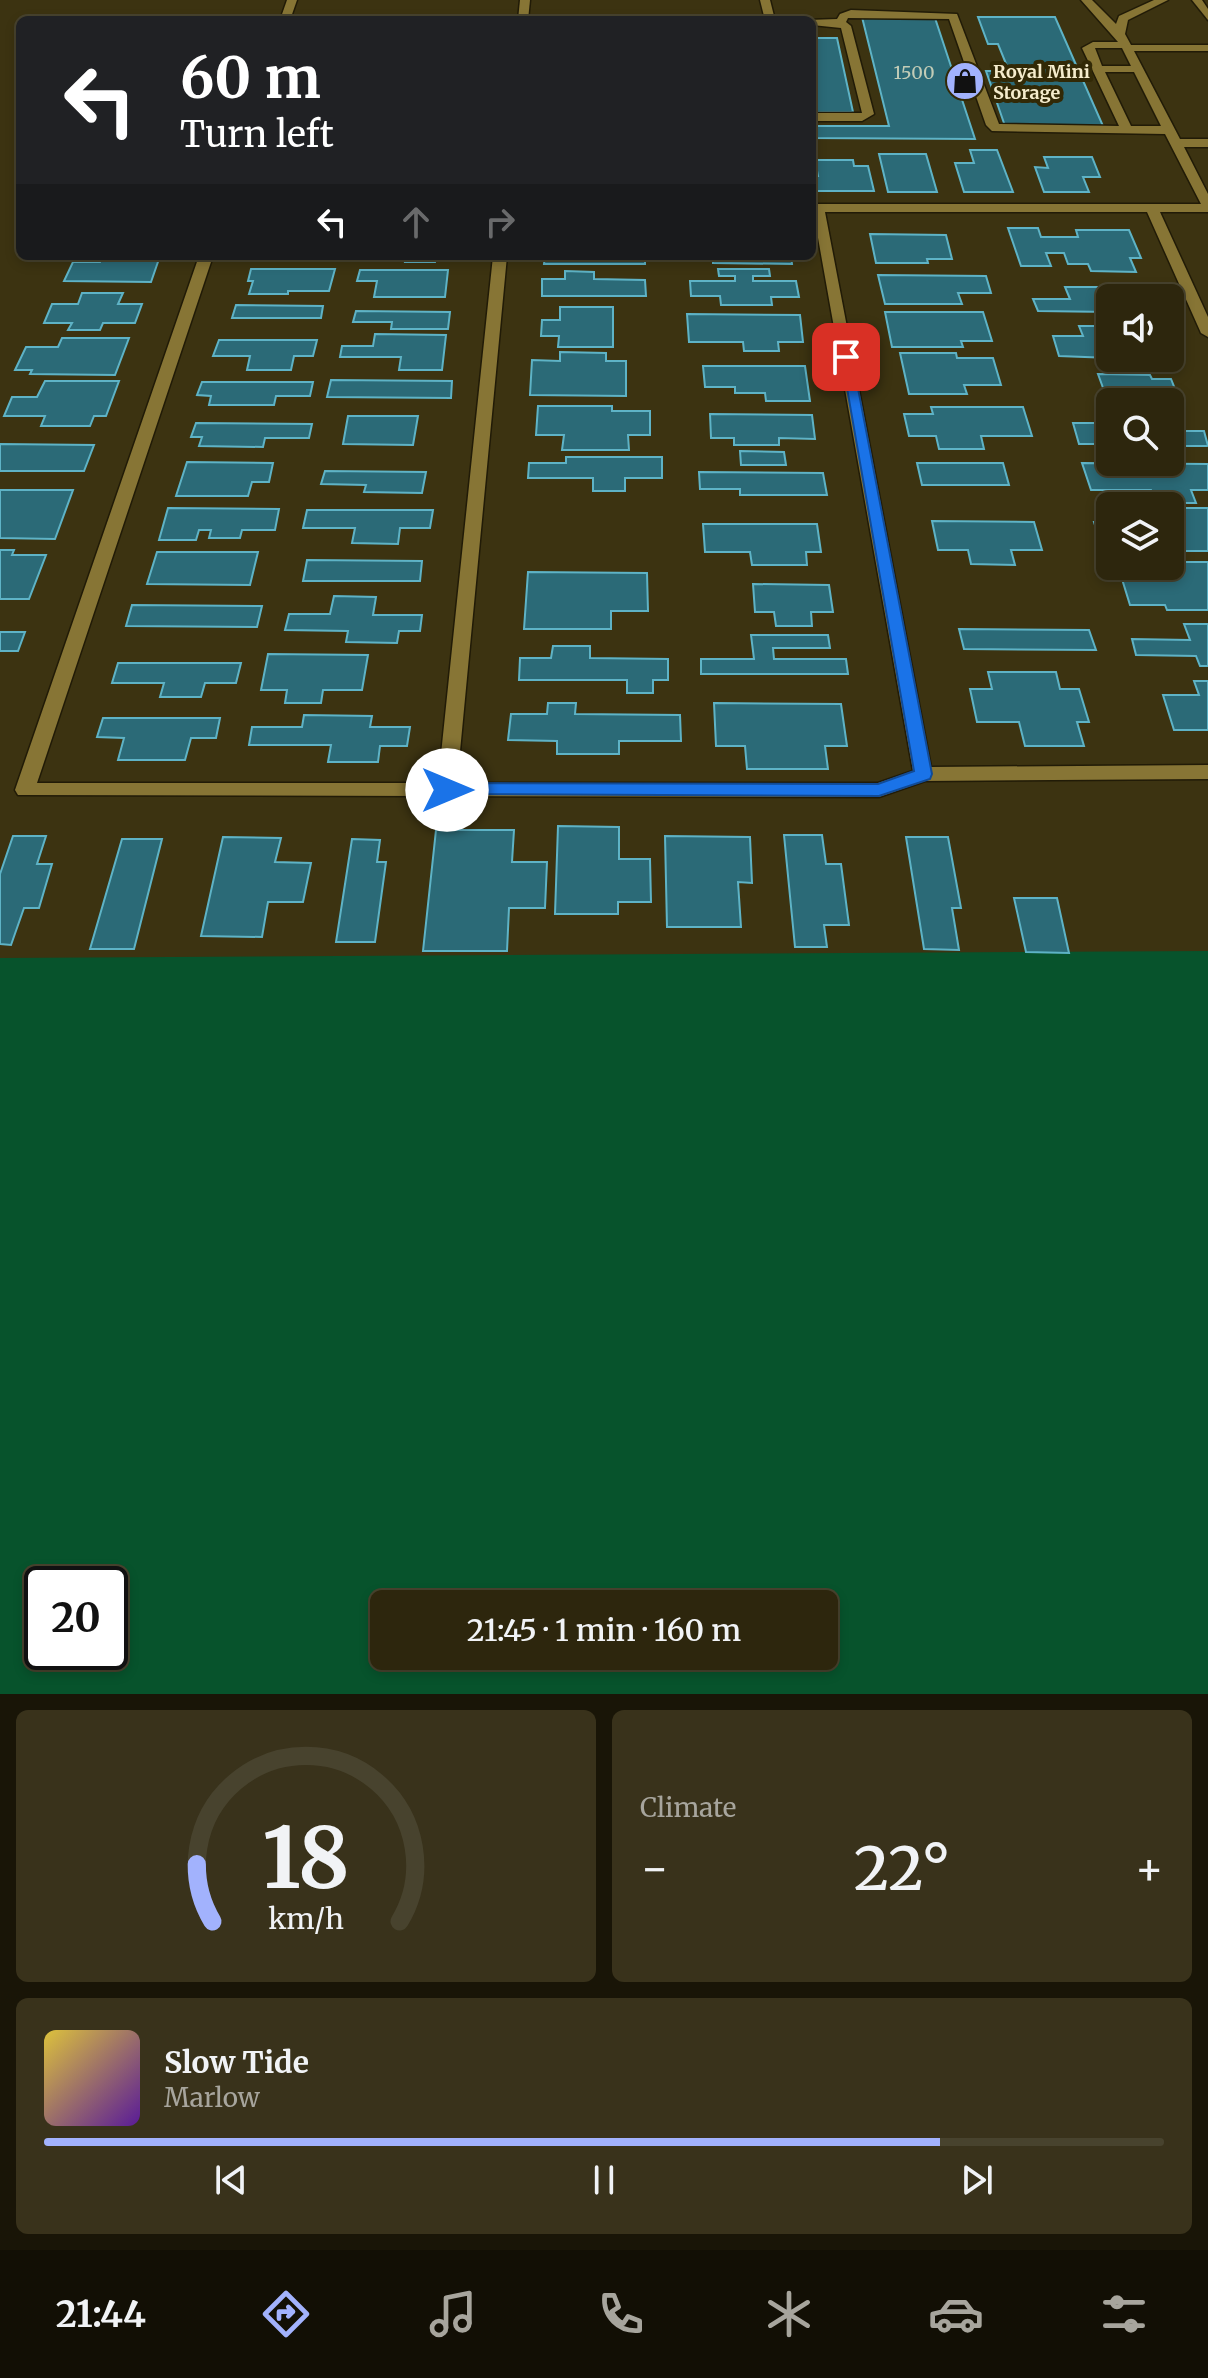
<!DOCTYPE html>
<html lang="en">
<head>
<meta charset="utf-8">
<style>
  :root { --surface:#2d260d; --page:#39321b; --text:#f1f3f6; --muted:#a7a59d; --line:#48432e; --accent:#a2b2fd }
  body { margin:0; font-family:Merriweather,serif; background:var(--page); color:var(--text); height:100vh; display:flex; flex-direction:column; font-size:30px; white-space:nowrap }
  * { box-sizing:border-box; margin:0 }
  p { font-size:26px; color:var(--muted) }
  .icon { flex:none; width:44px; height:44px; fill:none; stroke:currentColor; stroke-width:2; stroke-linecap:round; stroke-linejoin:round }
  .map { position:relative; height:1694px; overflow:hidden }
  .drawer { display:flex; flex-direction:column; gap:16px; padding:16px; background:#191507; flex:1 }
  .drawer>* { flex:none }
  .banner { position:absolute; left:16px; top:16px; width:800px; height:244px; border-radius:12px; box-shadow:0 4px 12px #0003,0 0 0 2px var(--line); background:#202124; color:#fff; overflow:hidden }
  .buttons { position:absolute; left:1096px; top:284px; display:grid; gap:16px }
  .buttons a { display:grid; place-items:center; width:88px; height:88px; border-radius:12px; background:var(--surface); box-shadow:0 4px 12px #0003,0 0 0 2px var(--line); font-size:40px }
  .speed { position:absolute; left:24px; top:1566px; display:flex; gap:16px; font-size:40px; font-weight:700; text-align:center }
  .speed>* { display:grid; place-content:center; width:104px; height:104px; border-radius:50%; background:var(--surface); box-shadow:0 4px 12px #0003,0 0 0 2px var(--line); line-height:1 }
  .speed .limit { border:4px solid #111; border-radius:12px; background:#fff; color:#111 }
  .pin { position:absolute; display:grid; place-items:center; width:68px; height:68px; color:#fff; margin:-34px; border-radius:16px; box-shadow:0 4px 12px #0006 }
  .me { position:absolute; width:88px; margin:-44px; rotate:90deg; stroke-linejoin:round; filter:drop-shadow(0 0 6px #0008) }
  .turn { display:flex; align-items:center; gap:28px; height:168px; padding:0 32px; font-size:36px }
  .turn .icon { width:104px; height:104px; stroke-width:2.5 }
  .turn b { display:block; font-size:56px; line-height:68px }
  .lanes { display:flex; align-items:center; height:76px; padding:0 32px; background:#0003; justify-content:center; gap:40px; direction:ltr }
  .lanes .off { opacity:.35 }
  .big { font-size:60px; font-weight:600; line-height:1.1 }
  .drawer .widget { flex:1; display:flex; flex-direction:column; justify-content:center; gap:12px; min-width:0; padding:0 28px; border-radius:12px; background:var(--page) }
  .drawer .dial { align-items:center; gap:0 }
  .dial svg { height:208px; overflow:visible; fill:none; stroke:var(--line); stroke-width:7; stroke-linecap:round; text-anchor:middle }
  .dial text { fill:var(--text); stroke:none }
  .song { display:flex; align-items:center; gap:24px }
  .cover { width:96px; height:96px; border-radius:12px; background:linear-gradient(135deg,hsl(50 70% 55%),hsl(270 70% 35%)) }
  .played { height:8px; border-radius:4px; background:linear-gradient(90deg,var(--accent) 80%,var(--line) 80%) }
  .keys { display:flex; justify-content:space-around; direction:ltr }
  .heat { display:flex; justify-content:space-between; align-items:center; font-size:44px; direction:ltr }
  .drawer .tiles { flex:1; display:grid; gap:16px; grid-template-columns:1fr 1fr }
  .widget:last-child { grid-column:span 2 }
  .trip { position:absolute; left:370px; top:1590px; width:468px; height:80px; border-radius:12px; background:var(--surface); box-shadow:0 4px 12px #0003,0 0 0 2px var(--line); font-weight:600; line-height:80px; text-align:center }
  .menu { display:flex; height:128px; justify-content:space-around; align-items:center; background:#120f05; color:var(--muted) }
  .menu .icon { width:56px; height:56px }
  .menu .selected { color:var(--accent) }
  .menu b { font-size:36px; color:var(--text) }
  .map>svg:first-child { display:block }
  .green { fill:#07532c; fill-rule:evenodd }
  .building { fill:#2b6a77; stroke:#5eb3c6; stroke-width:2 }
  .lines { fill:none; stroke-linecap:round; stroke-linejoin:round }
  .minor-casing { stroke:#211b07; stroke-width:3 }
  .minor { fill:#877535; fill-rule:evenodd }
  .route { fill:#1a73e8; stroke:#114b97; stroke-width:2 }
  .labels { text-anchor:middle; dominant-baseline:central; stroke-width:8; stroke-linejoin:round; paint-order:stroke }
  .far-poi-label { font-size:18px; font-weight:bold; fill:#f5eccc; stroke:#322906; text-anchor:start }
  .number-label { font-size:18px; fill:#c2ccb7 }
</style>
</head>
<body>
<div class="map">
<svg width="1208" height="1694" viewBox="0 0 1208 1694">
  <rect width="100%" height="100%" fill="#3c3311"/>
  <!-- green -->
  <path class="green" d="M 1208,951 L 1208,1694 L 0,1694 L 0,958 ZM 42,1584 L 110,1584 L 110,1652 L 42,1652 ZM 384,1604 L 824,1604 L 824,1656 L 384,1656 Z"/>
  <!-- building -->
  <g class="building">
    <path d="M 862,17 L 935,18 L 975,139 L 812,138 L 812,126 L 889,126 Z"/>
    <path d="M 978,17 L 1055,17 L 1103,126 L 1005,126 L 986,71 L 1009,71 L 998,44 L 988,44 Z"/>
    <path d="M 812,38 L 837,38 L 853,112 L 812,112 Z"/>
    <path d="M 970,150 L 997,150 L 1013,192 L 964,192 L 955,163 L 974,163 Z"/>
    <path d="M 879,154 L 926,154 L 937,192 L 888,192 Z"/>
    <path d="M 1044,157 L 1092,157 L 1100,177 L 1083,177 L 1089,192 L 1044,192 L 1035,167 L 1048,168 Z"/>
    <path d="M 815,160 L 853,160 L 854,166 L 868,166 L 874,191 L 812,191 L 812,176 L 818,176 Z"/>
    <path d="M 1008,228 L 1038,228 L 1041,237 L 1078,237 L 1076,230 L 1129,230 L 1141,258 L 1130,258 L 1136,272 L 1091,271 L 1088,264 L 1068,264 L 1064,253 L 1046,253 L 1051,266 L 1021,266 Z"/>
    <path d="M 870,234 L 946,235 L 952,259 L 927,259 L 928,263 L 876,263 Z"/>
    <path d="M 102,256 L 160,256 L 151,282 L 64,281 L 73,262 L 100,262 Z"/>
    <path d="M 406,256 L 436,256 L 435,262 L 405,262 Z"/>
    <path d="M 545,256 L 645,256 L 645,264 L 544,264 Z"/>
    <path d="M 700,256 L 791,256 L 792,264 L 713,263 L 713,259 L 700,259 Z"/>
    <path d="M 251,269 L 335,269 L 329,291 L 288,291 L 288,294 L 249,294 L 253,281 L 248,281 Z"/>
    <path d="M 718,269 L 769,269 L 770,276 L 753,276 L 753,281 L 796,281 L 799,297 L 771,297 L 772,305 L 721,305 L 720,296 L 691,296 L 690,281 L 735,281 L 735,276 L 719,276 Z"/>
    <path d="M 360,270 L 448,270 L 445,297 L 374,297 L 377,281 L 357,281 Z"/>
    <path d="M 565,271 L 594,272 L 594,279 L 645,280 L 646,296 L 542,296 L 542,279 L 565,279 Z"/>
    <path d="M 878,275 L 986,276 L 991,293 L 958,293 L 962,304 L 885,304 Z"/>
    <path d="M 1065,287 L 1135,287 L 1139,298 L 1110,298 L 1110,312 L 1038,311 L 1033,299 L 1070,299 Z"/>
    <path d="M 82,293 L 123,293 L 118,304 L 142,304 L 135,323 L 103,323 L 100,330 L 68,330 L 72,323 L 44,323 L 52,304 L 78,304 Z"/>
    <path d="M 236,305 L 323,306 L 321,318 L 232,318 Z"/>
    <path d="M 560,307 L 613,307 L 613,347 L 558,347 L 559,336 L 541,336 L 542,320 L 560,320 Z"/>
    <path d="M 356,311 L 450,312 L 448,329 L 391,329 L 392,322 L 353,322 Z"/>
    <path d="M 885,312 L 983,312 L 992,341 L 961,341 L 963,347 L 892,347 Z"/>
    <path d="M 687,314 L 800,315 L 803,342 L 778,342 L 779,351 L 744,351 L 743,342 L 689,342 Z"/>
    <path d="M 1079,326 L 1110,326 L 1110,358 L 1169,358 L 1147,358 L 1151,368 L 1115,368 L 1111,358 L 1059,356 L 1053,336 L 1083,336 Z"/>
    <path d="M 375,334 L 446,335 L 442,370 L 399,370 L 401,357 L 340,357 L 342,346 L 373,346 Z"/>
    <path d="M 62,338 L 129,338 L 115,375 L 30,374 L 32,370 L 15,370 L 26,347 L 58,347 Z"/>
    <path d="M 219,340 L 317,340 L 313,356 L 294,356 L 291,370 L 247,370 L 250,356 L 213,356 Z"/>
    <path d="M 560,352 L 606,353 L 606,361 L 626,361 L 626,396 L 530,395 L 532,360 L 560,361 Z"/>
    <path d="M 900,353 L 956,353 L 957,358 L 993,358 L 1001,385 L 964,385 L 967,394 L 909,394 Z"/>
    <path d="M 703,366 L 805,366 L 810,401 L 766,401 L 765,393 L 735,393 L 735,387 L 705,387 Z"/>
    <path d="M 1098,374 L 1150,375 L 1152,379 L 1171,379 L 1181,404 L 1110,402 L 1110,407 Z"/>
    <path d="M 331,380 L 452,381 L 451,398 L 327,397 Z"/>
    <path d="M 45,381 L 119,381 L 106,416 L 94,416 L 90,426 L 41,426 L 45,416 L 4,416 L 12,397 L 37,397 Z"/>
    <path d="M 202,382 L 313,382 L 310,396 L 276,396 L 274,405 L 209,405 L 211,396 L 197,395 Z"/>
    <path d="M 538,406 L 612,406 L 612,411 L 650,411 L 650,435 L 628,435 L 629,450 L 562,450 L 564,435 L 536,435 Z"/>
    <path d="M 931,407 L 1023,407 L 1032,436 L 981,436 L 984,449 L 939,449 L 936,436 L 909,436 L 904,414 L 933,414 Z"/>
    <path d="M 710,414 L 812,415 L 815,439 L 779,438 L 779,445 L 734,445 L 734,438 L 711,438 Z"/>
    <path d="M 348,416 L 418,416 L 413,445 L 343,444 Z"/>
    <path d="M 196,423 L 312,424 L 309,438 L 265,438 L 263,447 L 199,446 L 202,437 L 191,437 Z"/>
    <path d="M 1073,423 L 1110,423 L 1110,444 L 1079,444 Z"/>
    <path d="M 1170,431 L 1204,431 L 1208,446 L 1170,446 Z"/>
    <path d="M 0,444 L 94,445 L 84,471 L 0,471 Z"/>
    <path d="M 740,451 L 784,452 L 786,465 L 741,465 Z"/>
    <path d="M 566,457 L 662,457 L 662,478 L 625,478 L 625,491 L 593,491 L 593,478 L 528,478 L 529,463 L 566,463 Z"/>
    <path d="M 187,462 L 273,463 L 269,482 L 252,482 L 248,496 L 176,496 Z"/>
    <path d="M 917,463 L 1003,463 L 1009,485 L 922,485 Z"/>
    <path d="M 1082,463 L 1208,464 L 1208,490 L 1191,490 L 1196,503 L 1156,503 L 1151,490 L 1091,490 Z"/>
    <path d="M 325,471 L 426,472 L 422,493 L 364,492 L 366,485 L 321,484 Z"/>
    <path d="M 699,472 L 823,473 L 827,495 L 740,495 L 740,489 L 700,489 Z"/>
    <path d="M 0,490 L 73,490 L 55,539 L 0,538 Z"/>
    <path d="M 168,508 L 279,509 L 275,530 L 242,530 L 240,538 L 209,538 L 211,530 L 199,530 L 196,540 L 159,540 Z"/>
    <rect x="1170" y="508" width="38" height="43"/>
    <path d="M 307,510 L 433,510 L 430,528 L 400,528 L 398,544 L 352,543 L 355,528 L 303,528 Z"/>
    <path d="M 932,521 L 1034,522 L 1042,550 L 1011,550 L 1015,565 L 971,564 L 968,550 L 938,550 Z"/>
    <path d="M 1094,522 L 1110,522 L 1110,538 L 1099,538 Z"/>
    <path d="M 703,524 L 817,524 L 821,552 L 806,552 L 807,565 L 752,565 L 750,552 L 705,552 Z"/>
    <path d="M 0,550 L 14,550 L 12,555 L 46,555 L 29,599 L 0,599 Z"/>
    <path d="M 157,552 L 258,552 L 250,585 L 147,584 Z"/>
    <path d="M 307,560 L 422,561 L 420,581 L 303,581 Z"/>
    <path d="M 1172,562 L 1208,562 L 1208,610 L 1167,610 L 1165,605 L 1130,605 L 1118,566 L 1151,566 L 1153,571 L 1175,571 Z"/>
    <path d="M 528,572 L 647,573 L 648,611 L 611,611 L 611,629 L 524,629 Z"/>
    <path d="M 753,584 L 829,585 L 833,612 L 811,612 L 812,626 L 776,626 L 774,612 L 755,612 Z"/>
    <path d="M 334,596 L 376,597 L 373,615 L 422,615 L 420,631 L 399,631 L 397,643 L 346,642 L 348,631 L 285,630 L 289,614 L 330,614 Z"/>
    <path d="M 132,605 L 262,606 L 257,627 L 126,626 Z"/>
    <path d="M 1184,624 L 1208,624 L 1208,666 L 1200,666 L 1196,656 L 1136,655 L 1132,639 L 1190,640 Z"/>
    <path d="M 959,629 L 1089,630 L 1096,650 L 964,649 Z"/>
    <path d="M 0,632 L 25,632 L 18,651 L 0,651 Z"/>
    <path d="M 751,635 L 828,635 L 830,648 L 773,648 L 774,659 L 846,659 L 848,674 L 701,674 L 701,659 L 754,659 Z"/>
    <path d="M 553,646 L 590,646 L 590,658 L 668,659 L 668,680 L 653,680 L 653,693 L 627,693 L 627,680 L 519,680 L 520,658 L 551,658 Z"/>
    <path d="M 268,654 L 368,655 L 362,690 L 323,690 L 321,703 L 285,703 L 287,690 L 261,690 Z"/>
    <path d="M 118,663 L 241,663 L 236,683 L 205,683 L 201,697 L 160,697 L 164,683 L 112,683 Z"/>
    <path d="M 988,672 L 1056,672 L 1060,689 L 1079,689 L 1089,722 L 1077,722 L 1084,746 L 1025,746 L 1019,722 L 977,722 L 970,689 L 992,689 Z"/>
    <path d="M 1194,681 L 1208,681 L 1208,730 L 1174,730 L 1163,695 L 1199,695 Z"/>
    <path d="M 548,703 L 576,703 L 575,714 L 680,715 L 681,741 L 619,741 L 619,754 L 557,754 L 557,741 L 508,740 L 511,714 L 547,714 Z"/>
    <path d="M 714,703 L 841,704 L 847,746 L 825,746 L 828,769 L 747,769 L 745,746 L 716,746 Z"/>
    <path d="M 304,715 L 372,716 L 370,727 L 410,727 L 407,746 L 380,746 L 378,762 L 328,762 L 331,745 L 249,745 L 252,727 L 302,727 Z"/>
    <path d="M 103,718 L 220,718 L 216,738 L 191,738 L 185,760 L 118,760 L 124,738 L 97,737 Z"/>
    <path d="M 558,826 L 619,827 L 619,859 L 650,859 L 651,902 L 618,902 L 618,914 L 555,914 Z"/>
    <path d="M 436,830 L 514,830 L 512,862 L 547,862 L 545,908 L 509,908 L 507,951 L 423,951 Z"/>
    <path d="M 784,835 L 822,835 L 826,864 L 841,864 L 849,925 L 824,925 L 827,947 L 795,947 Z"/>
    <path d="M 13,836 L 46,836 L 37,864 L 52,864 L 39,908 L 24,908 L 11,945 L 0,944 L 0,874 Z"/>
    <path d="M 665,836 L 750,837 L 752,883 L 738,882 L 741,927 L 667,927 Z"/>
    <path d="M 223,837 L 281,838 L 275,862 L 311,863 L 303,902 L 268,902 L 262,937 L 201,936 Z"/>
    <path d="M 906,837 L 948,837 L 961,908 L 952,908 L 959,950 L 924,949 Z"/>
    <path d="M 122,839 L 162,839 L 134,949 L 90,949 Z"/>
    <path d="M 352,839 L 380,840 L 377,862 L 386,862 L 375,942 L 336,942 Z"/>
    <path d="M 1014,898 L 1057,898 L 1069,953 L 1026,952 Z"/>
  </g>
  <g class="lines">
    <!-- minor casing -->
    <g class="minor-casing">
      <g id="minor">
        <path d="M 287,0 L 297,0 L 290,20 L 280,20 Z"/>
        <path d="M 520,0 L 530,0 L 528,20 L 518,20 Z"/>
        <path d="M 760,0 L 770,0 L 775,20 L 765,20 Z"/>
        <path d="M 1081,0 L 1092,0 L 1116,24 L 1119,16 L 1154,0 L 1168,0 L 1128,20 L 1125,34 L 1131,45 L 1208,45 L 1208,51 L 1134,51 L 1180,139 L 1208,139 L 1208,147 L 1184,147 L 1208,194 L 1208,212 L 1160,212 L 1208,317 L 1208,337 L 1201,333 L 1147,212 L 825,212 L 931,767 L 1208,765 L 1208,779 L 925,781 L 879,797 L 18,795 L 15,790 L 199,256 L 213,256 L 37,783 L 438,783 L 493,256 L 507,256 L 457,783 L 878,783 L 913,771 L 812,204 L 1201,204 L 1165,134 L 992,131 L 986,125 L 949,19 L 848,18 L 846,22 L 851,26 L 874,114 L 862,121 L 812,121 L 812,113 L 862,113 L 841,28 L 812,25 L 812,20 L 808,20 L 837,19 L 840,14 L 851,10 L 957,14 L 999,124 L 1119,126 L 1082,48 L 1093,42 L 1118,42 ZM 1095,48 L 1122,48 L 1131,66 L 1102,66 ZM 1105,72 L 1134,72 L 1161,126 L 1131,126 Z"/>
        <path d="M 1192,0 L 1202,0 L 1208,9 L 1208,20 Z"/>
      </g>
    </g>
    <!-- minor -->
    <use href="#minor" class="minor"/>
  </g>
  <!-- route -->
  <path class="route" d="M 841,354 L 852,357 L 932,774 L 930,779 L 879,796 L 440,794 L 438,790 L 440,785 L 447,783 L 878,784 L 914,771 Z"/>
  <!-- icons -->
  <defs>
    <g id="shop-disc" transform="scale(2)"><circle r="9.5" fill="#a2b2fd" stroke="#322906"/><path d="M-5-2.5h2.3a2.7 3.5 0 0 1 5.4 0H5L5.5 6h-11ZM-1.5-2.5h3a1.5 2.3 0 0 0-3 0Z" fill="#111"/></g>
  </defs>
  <g fill-rule="evenodd">
    <use href="#shop-disc" x="965" y="81"/>
  </g>
  <g class="labels">
    <!-- far-poi labels -->
    <g class="far-poi-label">
      <text x="993" y="71">Royal Mini<tspan x="993" dy="21">Storage</tspan></text>
    </g>
    <!-- number labels -->
    <g class="number-label">
      <text x="914" y="72">1500</text>
    </g>
  </g>
</svg>
<div class="buttons">
<a><svg class="icon" aria-label="sound" viewBox="0 0 24 24"><path d="M4 9h4l5-4v14l-5-4H4zM17 9q2 3 0 6"/></svg></a>
<a><svg class="icon" aria-label="search" viewBox="0 0 24 24"><circle cx="10" cy="10" r="6"/><path d="M15 15l6 6"/></svg></a>
<a><svg class="icon" aria-label="layers" viewBox="0 0 24 24"><path d="M12 4l9 5-9 5-9-5zM3 14l9 5 9-5"/></svg></a>
</div>
<div class="speed"><div class="limit">20</div></div>
<div class="pin" style="left:846px;top:357px;background:#d93025"><svg class="icon" aria-label="arrive" viewBox="0 0 24 24"><path d="M6 21V4h12l-3 4 3 4H6"/></svg></div>
<svg class="me" style="left:447px;top:790px" viewBox="-20 -20 40 40"><circle r="19" fill="#fff"/><path d="M0-13L10 11 0 6-10 11z" fill="#1a73e8"/></svg>
<div class="trip">21:45 · 1 min · 160 m</div>
<div class="banner">
<div class="turn"><svg class="icon" aria-label="left" viewBox="0 0 24 24"><path d="M17 20v-9H6M10 6l-5 5 5 5"/></svg><div><b>60 m</b>Turn left</div></div>
<div class="lanes"><svg class="icon" aria-label="left" viewBox="0 0 24 24"><path d="M17 20v-9H6M10 6l-5 5 5 5"/></svg><svg class="icon off" aria-label="ahead" viewBox="0 0 24 24"><path d="M12 20V5M6 11l6-6 6 6"/></svg><svg class="icon off" aria-label="right" viewBox="0 0 24 24"><path d="M7 20v-9h11M14 6l5 5-5 5"/></svg></div>
</div>
</div>
<section class="drawer">
<div class="tiles">
<div class="widget dial"><svg viewBox="0 0 100 80">
<path d="M14 69A42 42 0 1 1 86 69"/>
<path d="M14 69A42 42 0 0 1 8 47" stroke="#a2b2fd"/>
<text x="50" y="56" font-size="32" font-weight="700">18</text>
<text x="50" y="72" font-size="11">km/h</text>
</svg></div>
<div class="widget"><p>Climate</p>
<div class="heat"><a>−</a><b class="big">22°</b><a>+</a></div>
</div>
<div class="widget">
<div class="song"><i class="cover"></i><div><b>Slow Tide</b><p>Marlow</p></div></div>
<div class="played"></div>
<div class="keys"><svg class="icon" aria-label="previous" viewBox="0 0 24 24"><path d="M18 5L8 12l10 7zM5 5v14"/></svg><svg class="icon" aria-label="pause" viewBox="0 0 24 24"><path d="M8 5v14M16 5v14"/></svg><svg class="icon" aria-label="next" viewBox="0 0 24 24"><path d="M6 5l10 7-10 7zM19 5v14"/></svg></div>
</div>
</div>
</section>
<nav class="menu">
<b>21:44</b>
<svg class="icon selected" aria-label="directions" viewBox="0 0 24 24"><path d="M12 3l9 9-9 9-9-9zM9 14v-3h6M13 9l2 2-2 2"/></svg>
<svg class="icon" aria-label="music" viewBox="0 0 24 24"><path d="M9 18V5l10-2v13"/><circle cx="6" cy="18" r="3"/><circle cx="16" cy="16" r="3"/></svg>
<svg class="icon" aria-label="phone" viewBox="0 0 24 24"><path d="M5 4h4l2 5-3 2q2 4 5 5l2-3 5 2v4C11 20 4 13 5 4z"/></svg>
<svg class="icon" aria-label="climate" viewBox="0 0 24 24"><path d="M12 3v18M4 7l16 10M4 17L20 7"/></svg>
<svg class="icon" aria-label="car" viewBox="0 0 24 24"><path d="M5 17H2v-5l4-1 3-4h7l3 4 3 1v5h-3M9 17h6M6 11h13"/><circle cx="7" cy="17" r="2"/><circle cx="17" cy="17" r="2"/></svg>
<svg class="icon" aria-label="filters" viewBox="0 0 24 24"><path d="M4 7h16M4 17h16"/><circle cx="9" cy="7" r="2"/><circle cx="15" cy="17" r="2"/></svg>
</nav>
</body>
</html>
